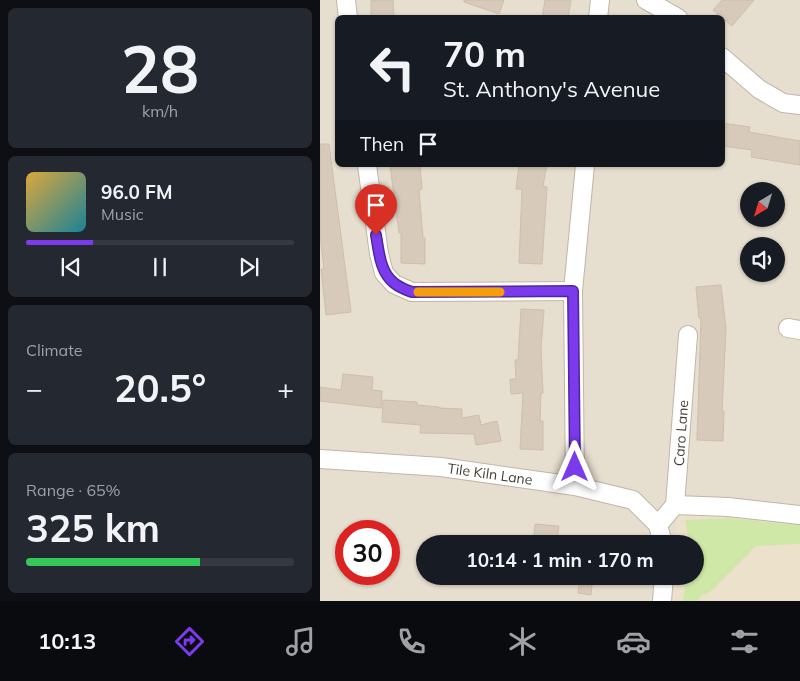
<!DOCTYPE html>
<html lang="en">
<head>
<meta charset="utf-8">
<style>
  :root { --surface:#171b24; --page:#242831; --text:#f1f3f6; --muted:#9ea1a6; --line:#363941; --accent:#7c3aed }
  body { margin:0; font-family:Mulish,sans-serif; background:var(--page); color:var(--text); height:100vh; display:flex; flex-direction:column; font-size:19px; white-space:nowrap }
  * { box-sizing:border-box; margin:0 }
  p { font-size:16px; color:var(--muted) }
  .icon { flex:none; width:28px; height:28px; fill:none; stroke:currentColor; stroke-width:2; stroke-linecap:round; stroke-linejoin:round }
  .map { position:relative; flex:1; overflow:hidden }
  .panel { display:flex; flex-direction:column; gap:8px; padding:8px; background:#0d0f14; width:320px }
  .panel>* { flex:none }
  .top-card { position:absolute; left:15px; top:15px; width:390px; height:152px; border-radius:8px; box-shadow:0 1px 4px #0004; background:#171b24; color:var(--text); overflow:hidden }
  .needle { width:32px; rotate:218deg }
  .controls { position:absolute; left:420px; top:182px; display:grid; gap:10px }
  .controls a { display:grid; place-items:center; width:45px; height:45px; border-radius:50%; background:var(--surface); box-shadow:0 1px 4px #0004; font-size:25px }
  .speed { position:absolute; left:15px; top:520px; display:flex; gap:10px; font-size:25px; font-weight:700; text-align:center }
  .speed>* { display:grid; place-content:center; width:65px; height:65px; border-radius:50%; background:var(--surface); box-shadow:0 1px 4px #0004; line-height:1 }
  .speed .limit { border:8px solid #d22; background:#fff; color:#111 }
  .pin { position:absolute; display:grid; place-items:center; width:42px; height:42px; color:#fff; margin:-51px -21px; border-radius:50% 50% 50% 0; rotate:-45deg; box-shadow:0 0 5px #0007 }
  .pin .icon { rotate:45deg }
  .me { position:absolute; width:55px; margin:-28px; rotate:0deg; stroke-linejoin:round; filter:drop-shadow(0 0 4px #0008) }
  .turn { display:flex; align-items:center; gap:18px; height:105px; padding:0 25px; font-size:22px }
  .turn .icon { width:65px; height:65px; stroke-width:2.5 }
  .turn b { display:block; font-size:35px; line-height:42px }
  .then { display:flex; align-items:center; height:48px; padding:0 25px; background:#0003; gap:10px; font-size:19px }
  .big { font-size:38px; font-weight:700; line-height:1.1 }
  .panel .tile { flex:1; display:flex; flex-direction:column; justify-content:center; gap:8px; min-width:0; padding:0 18px; border-radius:8px; background:var(--page) }
  .panel .dial { align-items:center; gap:0 }
  .dial b { font-size:65px; line-height:1 }
  .song { display:flex; align-items:center; gap:15px }
  .cover { width:60px; height:60px; border-radius:8px; background:linear-gradient(135deg,hsl(40 70% 55%),hsl(190 70% 35%)) }
  .played { height:5px; border-radius:2px; background:linear-gradient(90deg,var(--accent) 25%,var(--line) 25%) }
  .keys { display:flex; justify-content:space-around; direction:ltr }
  .heat { display:flex; justify-content:space-between; align-items:center; font-size:28px; direction:ltr }
  .charge { height:8px; border-radius:4px; background:linear-gradient(90deg,#34c759 65%,var(--line) 0) }
  .trip { position:absolute; left:96px; top:535px; width:288px; height:50px; border-radius:25px; background:var(--surface); box-shadow:0 1px 4px #0004; font-weight:700; line-height:50px; text-align:center }
  .tabs { display:flex; height:80px; justify-content:space-around; align-items:center; background:#090b0e; color:var(--muted) }
  .tabs .icon { width:35px; height:35px }
  .tabs .on { color:var(--accent) }
  .tabs b { font-size:22px; color:var(--text) }
  main { display:flex; flex:1; min-height:0 }
  .map>svg:first-child { display:block }
  .residential { fill:#e6decf; fill-rule:evenodd }
  .education { fill:#ece1cb }
  .green { fill:#cfe8a8 }
  .building { fill:#d7caba; stroke:#cfbeaa }
  .lines { fill:none; stroke-linecap:round; stroke-linejoin:round }
  .minor-casing { stroke:#c0b6a7; stroke-width:20 }
  .minor { stroke:#fff; stroke-width:18 }
  .route-casing { stroke:#51269a; stroke-width:12 }
  .route { stroke:#7c3aed; stroke-width:9 }
  .slow { stroke:#f59e0b; stroke-width:9 }
  .labels { text-anchor:middle; dominant-baseline:central; stroke-width:5; stroke-linejoin:round; paint-order:stroke }
  .street-label { font-size:14px; fill:#433c32; stroke:#fff }
</style>
</head>
<body>
<main>
<section class="panel">
<div class="tile dial"><b>28</b><p>km/h</p></div>
<div class="tile">
<div class="song"><i class="cover"></i><div><b>96.0 FM</b><p>Music</p></div></div>
<div class="played"></div>
<div class="keys"><svg class="icon" aria-label="previous" viewBox="0 0 24 24"><path d="M18 5L8 12l10 7zM5 5v14"/></svg><svg class="icon" aria-label="pause" viewBox="0 0 24 24"><path d="M8 5v14M16 5v14"/></svg><svg class="icon" aria-label="next" viewBox="0 0 24 24"><path d="M6 5l10 7-10 7zM19 5v14"/></svg></div>
</div>
<div class="tile"><p>Climate</p>
<div class="heat"><a>−</a><b class="big">20.5°</b><a>+</a></div>
</div>
<div class="tile"><p>Range · 65%</p><b class="big">325 km</b><div class="charge"></div></div>
</section>
<div class="map">
<svg width="480" height="601" viewBox="0 0 480 601">
  <rect width="100%" height="100%" fill="#f2ece2"/>
  <!-- residential -->
  <path class="residential" d="M 0,0 L 480,0 L 480,601 L 0,601 ZM 18,18 L 402,18 L 402,165 L 18,165 ZM 429,191 L 456,191 L 456,219 L 429,219 ZM 429,246 L 456,246 L 456,274 L 429,274 ZM 26,531 L 69,531 L 69,574 L 26,574 ZM 105,544 L 375,544 L 375,576 L 105,576 Z"/>
  <!-- education -->
  <path class="education" d="M 358,511 L 480,515 L 480,601 L 348,601 L 351,576 L 375,576 L 375,544 L 354,544 Z"/>
  <!-- green -->
  <path class="green" d="M 410,518 L 480,525 L 480,544 L 436,546 L 390,592 L 381,596 L 377,601 L 363,601 L 366,576 L 375,576 L 375,544 L 369,544 L 365,520 Z"/>
  <!-- building -->
  <g class="building">
    <path d="M 51,0 L 73,0 L 74,18 L 51,18 Z"/>
    <path d="M 144,0 L 184,0 L 179,14 L 144,2 Z"/>
    <path d="M 225,0 L 251,0 L 248,18 L 222,18 Z"/>
    <path d="M 402,0 L 434,0 L 412,26 L 393,10 Z"/>
    <path d="M 402,123 L 430,127 L 429,132 L 480,141 L 480,165 L 431,157 L 432,150 L 402,146 Z"/>
    <path d="M 0,144 L 9,144 L 31,312 L 6,315 L 1,269 L 4,269 L 0,235 Z"/>
    <path d="M 70,165 L 100,165 L 102,189 L 99,190 L 103,238 L 105,238 L 105,264 L 81,263 L 81,233 L 79,233 Z"/>
    <path d="M 199,165 L 227,165 L 223,186 L 227,187 L 222,264 L 199,263 L 202,189 L 196,189 Z"/>
    <path d="M 401,285 L 406,329 L 402,411 L 404,411 L 403,441 L 377,440 L 381,318 L 379,318 L 376,287 Z"/>
    <path d="M 201,309 L 224,310 L 221,349 L 223,393 L 221,393 L 220,421 L 223,421 L 223,450 L 200,449 L 203,393 L 191,394 L 190,379 L 196,379 L 195,360 L 198,360 Z"/>
    <path d="M 23,374 L 53,377 L 52,390 L 62,391 L 61,408 L 0,401 L 0,387 L 21,390 Z"/>
    <path d="M 63,400 L 97,402 L 97,405 L 119,407 L 119,408 L 142,409 L 142,418 L 159,415 L 161,425 L 177,421 L 181,441 L 156,445 L 154,434 L 100,433 L 101,425 L 62,422 Z"/>
    <path d="M 215,524 L 239,526 L 237,540 L 230,539 L 230,544 L 213,544 Z"/>
    <path d="M 260,576 L 273,576 L 271,595 L 258,593 Z"/>
  </g>
  <g class="lines">
    <!-- minor casing -->
    <g class="minor-casing">
      <g id="minor">
        <path d="M 26,0 L 28,18"/>
        <path d="M 326,0 L 358,18"/>
        <path d="M 278,18 L 280,0"/>
        <path d="M 402,57 L 439,89 L 463,103 L 480,105"/>
        <path d="M 47,165 L 59,254 L 64,273 L 74,284 L 92,292 L 253,291"/>
        <path d="M 468,328 L 480,330"/>
        <path d="M 0,459 L 121,467 L 255,486 L 313,500 L 338,525 L 343,544"/>
        <path d="M 255,486 L 253,291 L 265,165"/>
        <path d="M 355,505 L 408,507 L 480,515"/>
        <path d="M 338,525 L 355,505 L 368,335"/>
        <path d="M 342,601 L 344,576"/>
      </g>
    </g>
    <!-- minor -->
    <use href="#minor" class="minor"/>
  </g>
  <g class="lines">
    <!-- route casing -->
    <g class="route-casing">
      <path id="route" d="M 56,235 C 59,252 60,272 74,283 C 79,287 86,290 92,292 L 253,291 L 255,467"/>
    </g>
    <!-- route -->
    <use href="#route" class="route"/>
    <!-- slow -->
    <path class="slow" d="M 98,292 L 180,292"/>
  </g>
  <g class="labels">
    <!-- street labels -->
    <g class="street-label">
      <text transform="translate(361 433) rotate(-86)">Caro Lane</text>
      <text transform="translate(170 474) rotate(8)">Tile Kiln Lane</text>
    </g>
  </g>
</svg>
<div class="controls">
<a><svg class="needle" viewBox="-14 -14 28 28"><path d="M0-13l5 13h-10z" fill="#e53935"/><path d="M0 13l5-13h-10z" fill="#9ea1a6"/></svg></a>
<a><svg class="icon" aria-label="sound" viewBox="0 0 24 24"><path d="M4 9h4l5-4v14l-5-4H4zM17 9q2 3 0 6"/></svg></a>
</div>
<div class="speed"><div class="limit">30</div></div>
<div class="pin" style="left:56px;top:235px;background:#d93025"><svg class="icon" aria-label="arrive" viewBox="0 0 24 24"><path d="M6 21V4h12l-3 4 3 4H6"/></svg></div>
<svg class="me" style="left:255px;top:467px" viewBox="-20 -20 40 40"><path d="M0-17L14 15 0 8-14 15z" fill="#7c3aed" stroke="#fff" stroke-width="4"/></svg>
<div class="trip">10:14 · 1 min · 170 m</div>
<div class="top-card">
<div class="turn"><svg class="icon" aria-label="left" viewBox="0 0 24 24"><path d="M17 20v-9H6M10 6l-5 5 5 5"/></svg><div><b>70 m</b>St. Anthony's Avenue</div></div>
<div class="then">Then<svg class="icon" aria-label="arrive" viewBox="0 0 24 24"><path d="M6 21V4h12l-3 4 3 4H6"/></svg></div>
</div>
</div>
</main>
<nav class="tabs">
<b>10:13</b>
<svg class="icon on" aria-label="directions" viewBox="0 0 24 24"><path d="M12 3l9 9-9 9-9-9zM9 14v-3h6M13 9l2 2-2 2"/></svg>
<svg class="icon" aria-label="music" viewBox="0 0 24 24"><path d="M9 18V5l10-2v13"/><circle cx="6" cy="18" r="3"/><circle cx="16" cy="16" r="3"/></svg>
<svg class="icon" aria-label="phone" viewBox="0 0 24 24"><path d="M5 4h4l2 5-3 2q2 4 5 5l2-3 5 2v4C11 20 4 13 5 4z"/></svg>
<svg class="icon" aria-label="climate" viewBox="0 0 24 24"><path d="M12 3v18M4 7l16 10M4 17L20 7"/></svg>
<svg class="icon" aria-label="car" viewBox="0 0 24 24"><path d="M5 17H2v-5l4-1 3-4h7l3 4 3 1v5h-3M9 17h6M6 11h13"/><circle cx="7" cy="17" r="2"/><circle cx="17" cy="17" r="2"/></svg>
<svg class="icon" aria-label="filters" viewBox="0 0 24 24"><path d="M4 7h16M4 17h16"/><circle cx="9" cy="7" r="2"/><circle cx="15" cy="17" r="2"/></svg>
</nav>
</body>
</html>
